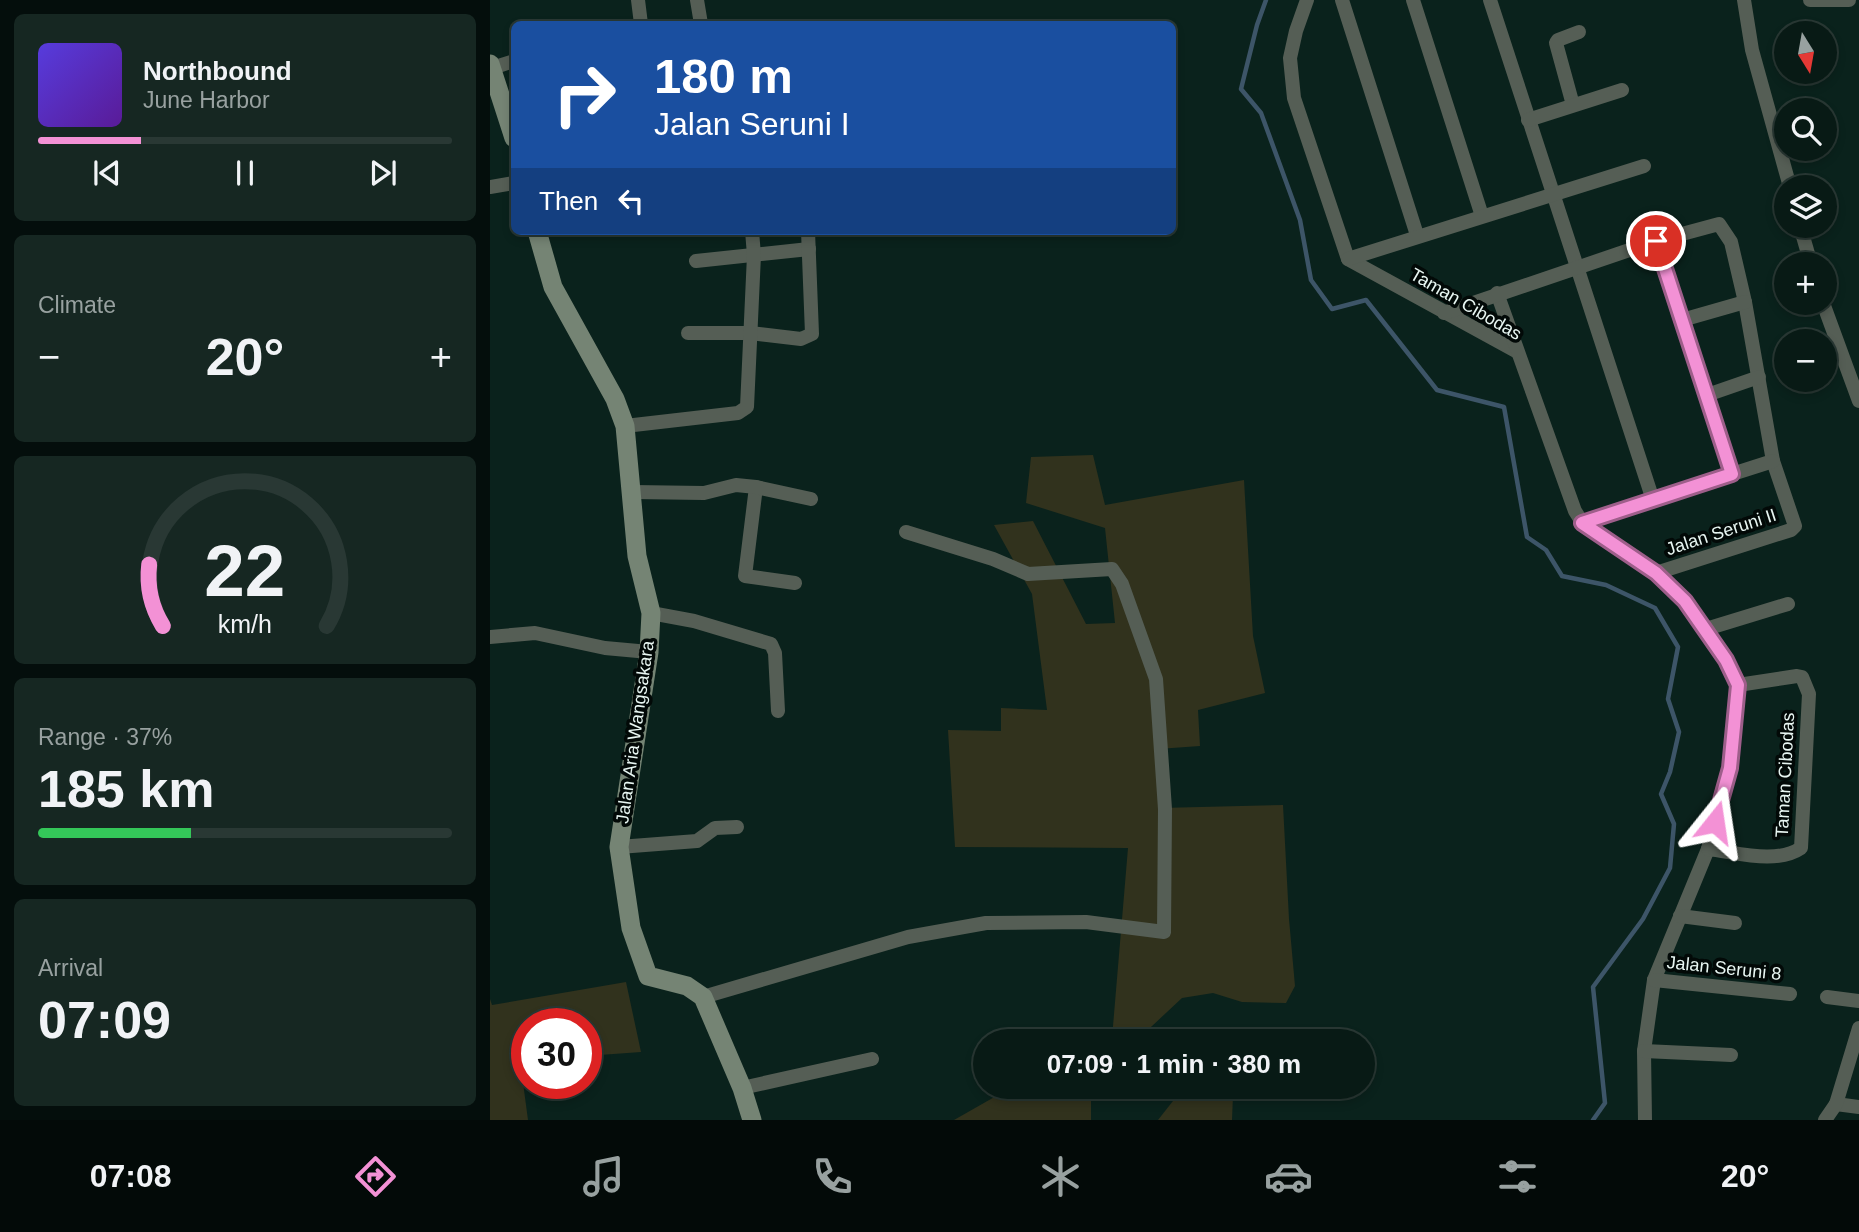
<!DOCTYPE html>
<html lang="en">
<head>
<meta charset="utf-8">
<style>
  :root { --surface:#081a15; --page:#162722; --text:#f1f3f6; --muted:#98a1a0; --line:#293834; --accent:#f391d5 }
  body { margin:0; font-family:Arial,sans-serif; background:var(--page); color:var(--text); height:100vh; display:flex; flex-direction:column; font-size:26px; white-space:nowrap }
  * { box-sizing:border-box; margin:0 }
  p { font-size:23px; color:var(--muted) }
  .icon { flex:none; width:38px; height:38px; fill:none; stroke:currentColor; stroke-width:2; stroke-linecap:round; stroke-linejoin:round }
  .map { position:relative; flex:1; overflow:hidden }
  .panel { display:flex; flex-direction:column; gap:14px; padding:14px; background:#040e0c; width:490px }
  .panel>* { flex:none }
  .banner { position:absolute; left:21px; top:21px; width:665px; height:214px; border-radius:10px; box-shadow:0 4px 10px #0003,0 0 0 2px var(--line); background:#1a4fa0; color:#fff; overflow:hidden }
  .needle { width:46px; rotate:169deg }
  .tools { position:absolute; left:1284px; top:21px; display:grid; gap:14px }
  .tools a { display:grid; place-items:center; width:63px; height:63px; border-radius:50%; background:var(--surface); box-shadow:0 4px 10px #0003,0 0 0 2px var(--line); font-size:35px }
  .speed { position:absolute; left:21px; top:1008px; display:flex; gap:14px; font-size:35px; font-weight:700; text-align:center }
  .speed>* { display:grid; place-content:center; width:91px; height:91px; border-radius:50%; background:var(--surface); box-shadow:0 4px 10px #0003,0 0 0 2px var(--line); line-height:1 }
  .speed .limit { border:10px solid #d22; background:#fff; color:#111 }
  .pin { position:absolute; display:grid; place-items:center; width:60px; height:60px; color:#fff; margin:-30px; border:4px solid #fff; border-radius:50%; box-shadow:0 2px 7px #0007 }
  .me { position:absolute; width:77px; margin:-38px; rotate:15deg; stroke-linejoin:round; filter:drop-shadow(0 0 5px #0008) }
  .turn { display:flex; align-items:center; gap:24px; height:147px; padding:0 28px; font-size:32px }
  .turn .icon { width:91px; height:91px; stroke-width:2.5 }
  .turn b { display:block; font-size:49px; line-height:60px }
  .then { display:flex; align-items:center; height:66px; padding:0 28px; background:#0003; gap:14px; font-size:26px }
  .big { font-size:52px; font-weight:600; line-height:1.1 }
  .panel .card { flex:1; display:flex; flex-direction:column; justify-content:center; gap:10px; min-width:0; padding:0 24px; border-radius:10px; background:var(--page) }
  .panel .dial { align-items:center; gap:0 }
  .dial svg { height:182px; overflow:visible; fill:none; stroke:var(--line); stroke-width:7; stroke-linecap:round; text-anchor:middle }
  .dial text { fill:var(--text); stroke:none }
  .song { display:flex; align-items:center; gap:21px }
  .cover { width:84px; height:84px; border-radius:10px; background:linear-gradient(135deg,hsl(250 70% 55%),hsl(270 70% 35%)) }
  .played { height:7px; border-radius:4px; background:linear-gradient(90deg,var(--accent) 25%,var(--line) 25%) }
  .keys { display:flex; justify-content:space-around; direction:ltr }
  .heat { display:flex; justify-content:space-between; align-items:center; font-size:38px; direction:ltr }
  .charge { height:10px; border-radius:5px; background:linear-gradient(90deg,#34c759 37%,var(--line) 0) }
  .trip { position:absolute; left:483px; top:1029px; width:402px; height:70px; border-radius:35px; background:var(--surface); box-shadow:0 4px 10px #0003,0 0 0 2px var(--line); font-weight:600; line-height:70px; text-align:center }
  .menu { display:flex; height:112px; justify-content:space-around; align-items:center; background:#030a08; color:var(--muted) }
  .menu .icon { width:49px; height:49px }
  .menu .selected { color:var(--accent) }
  .menu b { font-size:32px; color:var(--text) }
  main { display:flex; flex:1; min-height:0 }
  .map>svg:first-child { display:block }
  .green { fill:#31321d }
  .lines { fill:none; stroke-linecap:round; stroke-linejoin:round }
  .stream { stroke:#3d5568; stroke-width:4.5 }
  .street { stroke:#555e55; stroke-width:14 }
  .secondary { stroke:#758474; stroke-width:19 }
  .route-casing { stroke:#9e5e8a; stroke-width:18 }
  .route { stroke:#f391d5; stroke-width:12 }
  .labels { text-anchor:middle; dominant-baseline:central; stroke-width:7; stroke-linejoin:round; paint-order:stroke }
  .street-label { font-size:18px; fill:#e8f6f2; stroke:#020907 }
</style>
</head>
<body>
<main>
<section class="panel">
<div class="card">
<div class="song"><i class="cover"></i><div><b>Northbound</b><p>June Harbor</p></div></div>
<div class="played"></div>
<div class="keys"><svg class="icon" aria-label="previous" viewBox="0 0 24 24"><path d="M18 5L8 12l10 7zM5 5v14"/></svg><svg class="icon" aria-label="pause" viewBox="0 0 24 24"><path d="M8 5v14M16 5v14"/></svg><svg class="icon" aria-label="next" viewBox="0 0 24 24"><path d="M6 5l10 7-10 7zM19 5v14"/></svg></div>
</div>
<div class="card"><p>Climate</p>
<div class="heat"><a>−</a><b class="big">20°</b><a>+</a></div>
</div>
<div class="card dial"><svg viewBox="0 0 100 80">
<path d="M14 69A42 42 0 1 1 86 69"/>
<path d="M14 69A42 42 0 0 1 8 42" stroke="#f391d5"/>
<text x="50" y="56" font-size="32" font-weight="700">22</text>
<text x="50" y="72" font-size="11">km/h</text>
</svg></div>
<div class="card"><p>Range · 37%</p><b class="big">185 km</b><div class="charge"></div></div>
<div class="card"><p>Arrival</p><b class="big">07:09</b></div>
</section>
<div class="map">
<svg width="1369" height="1120" viewBox="0 0 1369 1120">
  <rect width="100%" height="100%" fill="#0a221c"/>
  <!-- green -->
  <g class="green">
    <path d="M 603,455 L 615,505 L 754,480 L 763,636 L 775,693 L 708,710 L 710,746 L 668,749 L 670,808 L 793,805 L 799,919 L 805,986 L 796,1003 L 752,1002 L 723,993 L 692,998 L 646,1041 L 630,1041 L 622,1038 L 638,848 L 465,847 L 458,730 L 511,731 L 511,708 L 557,710 L 542,594 L 504,525 L 543,521 L 596,624 L 625,623 L 615,528 L 536,503 L 541,457 Z"/>
    <path d="M 136,982 L 151,1052 L 96,1056 L 96,1024 L 37,1024 L 37,1059 L 30,1060 L 38,1120 L 0,1120 L 0,999 L 2,1005 Z"/>
    <path d="M 522,1087 L 601,1094 L 601,1120 L 464,1120 Z"/>
    <path d="M 694,1087 L 728,1087 L 743,1095 L 742,1120 L 668,1120 Z"/>
  </g>
  <g class="lines">
    <!-- stream -->
    <path class="stream" d="M 776,0 L 767,25 L 751,89 L 771,113 L 810,220 L 821,280 L 842,309 L 876,300 L 947,390 L 1014,407 L 1037,537 L 1056,550 L 1072,576 L 1116,585 L 1165,608 L 1188,647 L 1178,699 L 1189,732 L 1180,772 L 1171,794 L 1184,824 L 1180,868 L 1153,919 L 1103,987 L 1115,1103 L 1103,1120"/>
    <!-- street -->
    <g class="street">
      <path d="M 148,0 L 151,24"/>
      <path d="M 207,0 L 211,24"/>
      <path d="M 817,0 L 806,31 L 800,58 L 804,98 L 858,259 L 1026,351"/>
      <path d="M 852,0 L 927,235"/>
      <path d="M 923,0 L 992,216"/>
      <path d="M 1000,0 L 1163,500"/>
      <path d="M 1254,0 L 1262,50 L 1300,187"/>
      <path d="M 1320,0 L 1359,0"/>
      <path d="M 2,68 L 24,61"/>
      <path d="M 1083,105 L 1066,43 L 1068,40 L 1089,32"/>
      <path d="M 1038,120 L 1132,90"/>
      <path d="M 0,187 L 24,183"/>
      <path d="M 1310,226 L 1321,264"/>
      <path d="M 1166,241 L 1242,474"/>
      <path d="M 858,259 L 1154,166"/>
      <path d="M 206,261 L 319,249"/>
      <path d="M 1007,293 L 1085,511 L 1092,522 L 1166,573 L 1195,601 L 1236,660 L 1248,685 L 1240,768 L 1218,849 L 1164,980 L 1154,1051 L 1155,1120"/>
      <path d="M 1333,303 L 1369,401"/>
      <path d="M 954,313 L 1166,241 L 1229,224 L 1241,242 L 1255,302 L 1283,461 L 1305,526 L 1301,530 L 1166,573"/>
      <path d="M 1192,320 L 1255,302"/>
      <path d="M 198,333 L 260,333 L 311,339 L 322,334 L 318,231"/>
      <path d="M 1217,395 L 1269,377"/>
      <path d="M 135,426 L 248,413 L 257,407 L 264,255 L 262,231"/>
      <path d="M 266,487 L 255,576 L 305,583"/>
      <path d="M 143,492 L 214,493 L 246,485 L 266,487 L 321,499"/>
      <path d="M 1092,522 L 1283,461"/>
      <path d="M 161,613 L 204,621 L 281,644 L 285,653 L 288,711"/>
      <path d="M 1216,629 L 1298,604"/>
      <path d="M 0,637 L 45,633 L 115,648 L 159,652"/>
      <path d="M 129,847 L 207,841 L 225,828 L 247,827"/>
      <path d="M 1218,849 C 1246,852 1286,865 1311,848 L 1319,694 L 1312,677 L 1307,676 L 1248,685"/>
      <path d="M 1190,916 L 1245,923"/>
      <path d="M 1164,980 L 1300,994"/>
      <path d="M 213,997 L 418,937 L 496,923 L 596,922 L 674,932 L 675,809 L 666,679 L 632,584 L 622,569 L 538,574 L 503,559 L 416,532"/>
      <path d="M 1337,997 L 1369,1001"/>
      <path d="M 1154,1051 L 1241,1055"/>
      <path d="M 252,1088 L 382,1059"/>
      <path d="M 1346,1104 L 1369,1107"/>
      <path d="M 1335,1120 L 1346,1104 L 1369,1028"/>
    </g>
    <!-- secondary -->
    <g class="secondary">
      <path d="M 0,64 L 24,138"/>
      <path d="M 47,231 L 63,287 L 125,399 L 135,426 L 147,556 L 161,613 L 159,652 L 129,847 L 141,928 L 158,976 L 197,986 L 213,997 L 252,1088 L 262,1120"/>
    </g>
  </g>
  <g class="lines">
    <!-- route casing -->
    <g class="route-casing">
      <path id="route" d="M 1166,241 L 1242,474 L 1092,523 L 1166,573 L 1195,601 L 1236,660 L 1248,685 L 1240,768 L 1225,822"/>
    </g>
    <!-- route -->
    <use href="#route" class="route"/>
  </g>
  <g class="labels">
    <!-- street labels -->
    <g class="street-label">
      <text transform="translate(976 304) rotate(30)">Taman Cibodas</text>
      <text transform="translate(1231 532) rotate(-18)">Jalan Seruni II</text>
      <text transform="translate(145 732) rotate(-82)">Jalan Aria Wangsakara</text>
      <text transform="translate(1295 775) rotate(-87)">Taman Cibodas</text>
      <text transform="translate(1234 968) rotate(6)">Jalan Seruni 8</text>
    </g>
  </g>
</svg>
<div class="tools">
<a><svg class="needle" viewBox="-14 -14 28 28"><path d="M0-13l5 13h-10z" fill="#e53935"/><path d="M0 13l5-13h-10z" fill="#98a1a0"/></svg></a>
<a><svg class="icon" aria-label="search" viewBox="0 0 24 24"><circle cx="10" cy="10" r="6"/><path d="M15 15l6 6"/></svg></a>
<a><svg class="icon" aria-label="layers" viewBox="0 0 24 24"><path d="M12 4l9 5-9 5-9-5zM3 14l9 5 9-5"/></svg></a>
<a>+</a>
<a>−</a>
</div>
<div class="speed"><div class="limit">30</div></div>
<div class="pin" style="left:1166px;top:241px;background:#d93025"><svg class="icon" aria-label="arrive" viewBox="0 0 24 24"><path d="M6 21V4h12l-3 4 3 4H6"/></svg></div>
<svg class="me" style="left:1225px;top:822px" viewBox="-20 -20 40 40"><path d="M0-17L14 15 0 8-14 15z" fill="#f391d5" stroke="#fff" stroke-width="4"/></svg>
<div class="trip">07:09 · 1 min · 380 m</div>
<div class="banner">
<div class="turn"><svg class="icon" aria-label="right" viewBox="0 0 24 24"><path d="M7 20v-9h11M14 6l5 5-5 5"/></svg><div><b>180 m</b>Jalan Seruni I</div></div>
<div class="then">Then<svg class="icon" aria-label="left" viewBox="0 0 24 24"><path d="M17 20v-9H6M10 6l-5 5 5 5"/></svg></div>
</div>
</div>
</main>
<nav class="menu">
<b>07:08</b>
<svg class="icon selected" aria-label="directions" viewBox="0 0 24 24"><path d="M12 3l9 9-9 9-9-9zM9 14v-3h6M13 9l2 2-2 2"/></svg>
<svg class="icon" aria-label="music" viewBox="0 0 24 24"><path d="M9 18V5l10-2v13"/><circle cx="6" cy="18" r="3"/><circle cx="16" cy="16" r="3"/></svg>
<svg class="icon" aria-label="phone" viewBox="0 0 24 24"><path d="M5 4h4l2 5-3 2q2 4 5 5l2-3 5 2v4C11 20 4 13 5 4z"/></svg>
<svg class="icon" aria-label="climate" viewBox="0 0 24 24"><path d="M12 3v18M4 7l16 10M4 17L20 7"/></svg>
<svg class="icon" aria-label="car" viewBox="0 0 24 24"><path d="M5 17H2v-5l4-1 3-4h7l3 4 3 1v5h-3M9 17h6M6 11h13"/><circle cx="7" cy="17" r="2"/><circle cx="17" cy="17" r="2"/></svg>
<svg class="icon" aria-label="filters" viewBox="0 0 24 24"><path d="M4 7h16M4 17h16"/><circle cx="9" cy="7" r="2"/><circle cx="15" cy="17" r="2"/></svg>
<b>20°</b>
</nav>
</body>
</html>
